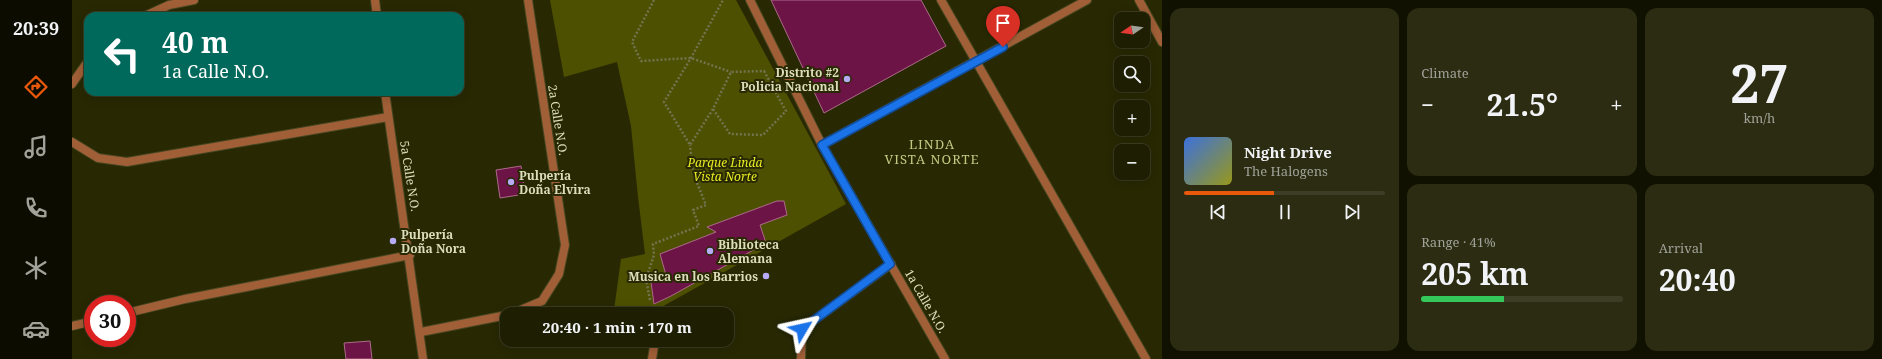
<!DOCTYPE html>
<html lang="en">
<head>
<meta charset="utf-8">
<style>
  :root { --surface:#1e1f02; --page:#2b2c11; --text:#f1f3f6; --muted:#a1a299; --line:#3c3d24; --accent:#ea580c }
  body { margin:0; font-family:"Noto Serif",serif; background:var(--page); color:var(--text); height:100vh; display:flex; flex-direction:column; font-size:15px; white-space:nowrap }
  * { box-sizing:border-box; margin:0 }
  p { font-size:13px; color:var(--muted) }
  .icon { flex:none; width:22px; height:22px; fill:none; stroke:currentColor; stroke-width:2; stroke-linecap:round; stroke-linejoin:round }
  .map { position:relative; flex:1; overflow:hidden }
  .panel { display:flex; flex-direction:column; gap:8px; padding:8px; background:#101101; width:720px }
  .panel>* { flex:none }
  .banner { position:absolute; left:12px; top:12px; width:380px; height:84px; border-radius:12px; box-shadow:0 2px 10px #0003,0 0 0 1px var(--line); background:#00695c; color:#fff; overflow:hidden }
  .needle { width:26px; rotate:257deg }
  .buttons { position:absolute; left:1042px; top:12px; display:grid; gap:8px }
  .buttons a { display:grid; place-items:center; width:36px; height:36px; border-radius:8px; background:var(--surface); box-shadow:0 2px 10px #0003,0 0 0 1px var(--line); font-size:20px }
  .speed { position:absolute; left:12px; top:295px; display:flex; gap:8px; font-size:20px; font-weight:700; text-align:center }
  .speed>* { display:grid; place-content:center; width:52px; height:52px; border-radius:50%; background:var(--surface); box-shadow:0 2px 10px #0003,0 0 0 1px var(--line); line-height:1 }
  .speed .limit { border:6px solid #d22; background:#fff; color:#111 }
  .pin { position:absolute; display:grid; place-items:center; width:34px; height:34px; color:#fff; margin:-41px -17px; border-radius:50% 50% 50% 0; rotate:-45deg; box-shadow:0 0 4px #0007 }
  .pin .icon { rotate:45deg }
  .me { position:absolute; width:44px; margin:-22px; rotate:54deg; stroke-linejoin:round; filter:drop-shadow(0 0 3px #0008) }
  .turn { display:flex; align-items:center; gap:14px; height:84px; padding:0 12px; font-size:18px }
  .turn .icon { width:52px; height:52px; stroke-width:2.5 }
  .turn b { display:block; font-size:28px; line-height:34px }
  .big { font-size:30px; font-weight:700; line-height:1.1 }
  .panel .widget { flex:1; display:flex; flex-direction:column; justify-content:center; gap:6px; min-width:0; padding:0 14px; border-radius:12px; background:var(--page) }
  .panel .dial { align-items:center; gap:0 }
  .dial b { font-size:52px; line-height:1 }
  .song { display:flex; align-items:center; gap:12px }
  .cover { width:48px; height:48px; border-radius:6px; background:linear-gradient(135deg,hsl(220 70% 55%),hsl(60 70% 35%)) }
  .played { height:4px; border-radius:2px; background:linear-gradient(90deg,var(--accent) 45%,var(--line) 45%) }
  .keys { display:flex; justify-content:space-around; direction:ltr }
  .heat { display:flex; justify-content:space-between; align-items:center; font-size:22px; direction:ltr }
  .charge { height:6px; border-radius:3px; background:linear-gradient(90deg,#34c759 41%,var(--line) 0) }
  .panel .tiles { flex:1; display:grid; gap:8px; grid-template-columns:repeat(3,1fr) }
  .widget:first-child { grid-row:span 2 }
  .trip { position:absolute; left:428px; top:307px; width:234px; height:40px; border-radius:12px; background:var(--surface); box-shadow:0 2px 10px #0003,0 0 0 1px var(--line); font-weight:700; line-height:40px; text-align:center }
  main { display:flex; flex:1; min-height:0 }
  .menu { display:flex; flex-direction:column; width:72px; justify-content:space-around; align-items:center; background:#0c0c01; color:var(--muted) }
  .menu .icon { width:28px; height:28px }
  .menu .on { color:var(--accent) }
  .menu b { font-size:18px; color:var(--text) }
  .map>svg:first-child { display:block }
  .green { fill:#4e5001 }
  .building { fill:#6c1446; stroke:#ac6a89 }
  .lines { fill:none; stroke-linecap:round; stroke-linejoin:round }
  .minor-casing { stroke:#454620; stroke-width:10 }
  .path { stroke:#72734f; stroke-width:2.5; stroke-dasharray:2 2; stroke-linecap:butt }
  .minor { stroke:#a05f37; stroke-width:8 }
  .route-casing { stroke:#114b97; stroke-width:10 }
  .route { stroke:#1a73e8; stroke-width:7 }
  .poi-dot { fill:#b7abf7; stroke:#282903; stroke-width:1.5 }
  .labels { text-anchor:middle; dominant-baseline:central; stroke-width:4; stroke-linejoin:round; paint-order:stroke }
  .poi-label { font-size:12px; font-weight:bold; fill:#dbddbb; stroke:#282903; text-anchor:start }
  .street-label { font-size:12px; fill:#dbddbb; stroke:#282903 }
  .park-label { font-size:12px; font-style:italic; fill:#e7eb24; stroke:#282903 }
  .neighbourhood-label { font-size:13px; letter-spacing:1px; fill:#c3c781; stroke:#282903 }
</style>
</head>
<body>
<main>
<nav class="menu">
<b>20:39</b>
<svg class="icon on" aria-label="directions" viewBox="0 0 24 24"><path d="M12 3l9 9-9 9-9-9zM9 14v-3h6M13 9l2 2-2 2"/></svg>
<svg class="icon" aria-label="music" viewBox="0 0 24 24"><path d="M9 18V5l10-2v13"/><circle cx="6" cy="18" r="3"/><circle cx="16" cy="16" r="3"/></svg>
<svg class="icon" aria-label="phone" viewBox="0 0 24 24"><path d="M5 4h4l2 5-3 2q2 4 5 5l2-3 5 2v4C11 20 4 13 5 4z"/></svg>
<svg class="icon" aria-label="climate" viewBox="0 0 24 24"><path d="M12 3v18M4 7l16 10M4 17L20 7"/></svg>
<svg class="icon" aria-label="car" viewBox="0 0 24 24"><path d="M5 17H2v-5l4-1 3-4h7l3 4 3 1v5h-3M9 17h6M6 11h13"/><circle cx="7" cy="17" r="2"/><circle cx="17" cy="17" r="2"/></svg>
</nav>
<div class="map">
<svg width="1090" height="359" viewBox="0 0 1090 359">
  <rect width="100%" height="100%" fill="#282903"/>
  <!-- green -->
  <path class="green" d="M 478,0 L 664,0 L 774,204 L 577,314 L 546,314 L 542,310 L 549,259 L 573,254 L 566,197 L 559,126 L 545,62 L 492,77 Z"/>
  <!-- building -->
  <g class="building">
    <path d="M 699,0 L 849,0 L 874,46 L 752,113 Z"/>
    <path d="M 449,166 L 453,194 L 428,198 L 424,170 Z"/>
    <path d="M 705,201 L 712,201 L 715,215 L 688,225 L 694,243 L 599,296 L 582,304 L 579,282 L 594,275 L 588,254 L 644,232 L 635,227 Z"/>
    <path d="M 298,341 L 300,359 L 274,359 L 272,343 Z"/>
  </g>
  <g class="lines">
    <!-- minor casing -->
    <g class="minor-casing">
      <g id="minor">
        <path d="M 303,0 L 305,16"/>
        <path d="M 678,0 L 750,145 L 873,359"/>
        <path d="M 869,0 L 1074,359"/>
        <path d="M 1067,0 L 1090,42"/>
        <path d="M 73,16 L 97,5 L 122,0"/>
        <path d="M 0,84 L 16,61"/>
        <path d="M 313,92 L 351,359"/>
        <path d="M 0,142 L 26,158 L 55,162 L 316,117"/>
        <path d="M 750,145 L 1015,0"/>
        <path d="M 580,312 L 580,314"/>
        <path d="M 55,313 L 113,299 L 338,255"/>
        <path d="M 439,314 L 470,301 L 487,274 L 493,245 L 456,0"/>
        <path d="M 0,326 L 21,321"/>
        <path d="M 349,332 L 435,315"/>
        <path d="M 580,359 L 583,340"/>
        <path d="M 729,359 L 730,329 L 819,264"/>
      </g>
    </g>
    <!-- path -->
    <g class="path">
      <path d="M 582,0 L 560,42 L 569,61 L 619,58 L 659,72"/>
      <path d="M 692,71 L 714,111 L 691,135 L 658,134 L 641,109 L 659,72 Z"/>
      <path d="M 641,109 L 618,145 L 592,102 L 619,58 L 651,0"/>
      <path d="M 578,300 L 574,279 L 582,255 L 581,244 L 627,226 L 621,210 L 634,205 L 621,173 L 618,145"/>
    </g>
    <!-- minor -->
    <use href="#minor" class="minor"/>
  </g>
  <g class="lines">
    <!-- route casing -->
    <g class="route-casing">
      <path id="route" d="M 730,329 L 818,264 L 750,145 L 931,47"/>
    </g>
    <!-- route -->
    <use href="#route" class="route"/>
  </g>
  <!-- markers -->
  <g class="poi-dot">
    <circle cx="775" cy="79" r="4"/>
    <circle cx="439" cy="182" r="4"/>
    <circle cx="321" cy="241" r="4"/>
    <circle cx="638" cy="251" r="4"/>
    <circle cx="694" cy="276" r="4"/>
  </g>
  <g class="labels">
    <!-- poi labels -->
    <g class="poi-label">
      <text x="767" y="72" text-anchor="end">Distrito #2<tspan x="767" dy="14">Policia Nacional</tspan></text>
      <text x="447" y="175">Pulpería<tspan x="447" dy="14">Doña Elvira</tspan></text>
      <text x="329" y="234">Pulpería<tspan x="329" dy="14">Doña Nora</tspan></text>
      <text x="646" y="244">Biblioteca<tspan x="646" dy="14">Alemana</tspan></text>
      <text x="686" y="276" text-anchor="end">Musica en los Barrios</text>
    </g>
    <!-- street labels -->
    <g class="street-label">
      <text transform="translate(486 120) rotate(81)">2a Calle N.O.</text>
      <text transform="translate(338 176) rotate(81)">5a Calle N.O.</text>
      <text transform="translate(854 301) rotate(60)">1a Calle N.O.</text>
    </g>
    <!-- park labels -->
    <g class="park-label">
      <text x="653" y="162">Parque Linda<tspan x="653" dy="14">Vista Norte</tspan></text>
    </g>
    <!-- neighbourhood labels -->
    <g class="neighbourhood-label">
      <text x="860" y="144">LINDA<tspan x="860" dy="15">VISTA NORTE</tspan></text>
    </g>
  </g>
</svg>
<div class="buttons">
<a><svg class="needle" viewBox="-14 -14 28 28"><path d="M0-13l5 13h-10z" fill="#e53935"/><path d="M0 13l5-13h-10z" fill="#a1a299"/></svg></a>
<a><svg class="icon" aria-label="search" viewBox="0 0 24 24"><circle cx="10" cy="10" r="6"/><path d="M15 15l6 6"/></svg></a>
<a>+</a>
<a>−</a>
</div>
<div class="speed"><div class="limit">30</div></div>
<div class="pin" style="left:931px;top:47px;background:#d93025"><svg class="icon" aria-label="arrive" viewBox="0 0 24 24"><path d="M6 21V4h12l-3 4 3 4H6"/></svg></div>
<svg class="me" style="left:730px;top:329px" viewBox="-20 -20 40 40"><path d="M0-17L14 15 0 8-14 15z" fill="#1a73e8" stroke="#fff" stroke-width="4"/></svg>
<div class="trip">20:40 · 1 min · 170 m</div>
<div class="banner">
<div class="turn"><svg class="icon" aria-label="left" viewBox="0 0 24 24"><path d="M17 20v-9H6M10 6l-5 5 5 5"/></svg><div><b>40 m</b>1a Calle N.O.</div></div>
</div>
</div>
<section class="panel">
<div class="tiles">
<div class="widget">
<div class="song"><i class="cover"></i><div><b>Night Drive</b><p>The Halogens</p></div></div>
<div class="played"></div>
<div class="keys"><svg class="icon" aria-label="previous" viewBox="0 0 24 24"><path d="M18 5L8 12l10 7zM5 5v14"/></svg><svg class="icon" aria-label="pause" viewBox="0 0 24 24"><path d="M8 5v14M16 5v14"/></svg><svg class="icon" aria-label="next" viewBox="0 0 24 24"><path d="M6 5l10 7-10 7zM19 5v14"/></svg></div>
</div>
<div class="widget"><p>Climate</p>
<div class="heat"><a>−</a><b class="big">21.5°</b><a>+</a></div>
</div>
<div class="widget dial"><b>27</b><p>km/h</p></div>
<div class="widget"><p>Range · 41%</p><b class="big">205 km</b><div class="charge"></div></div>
<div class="widget"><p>Arrival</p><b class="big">20:40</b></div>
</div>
</section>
</main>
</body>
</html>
